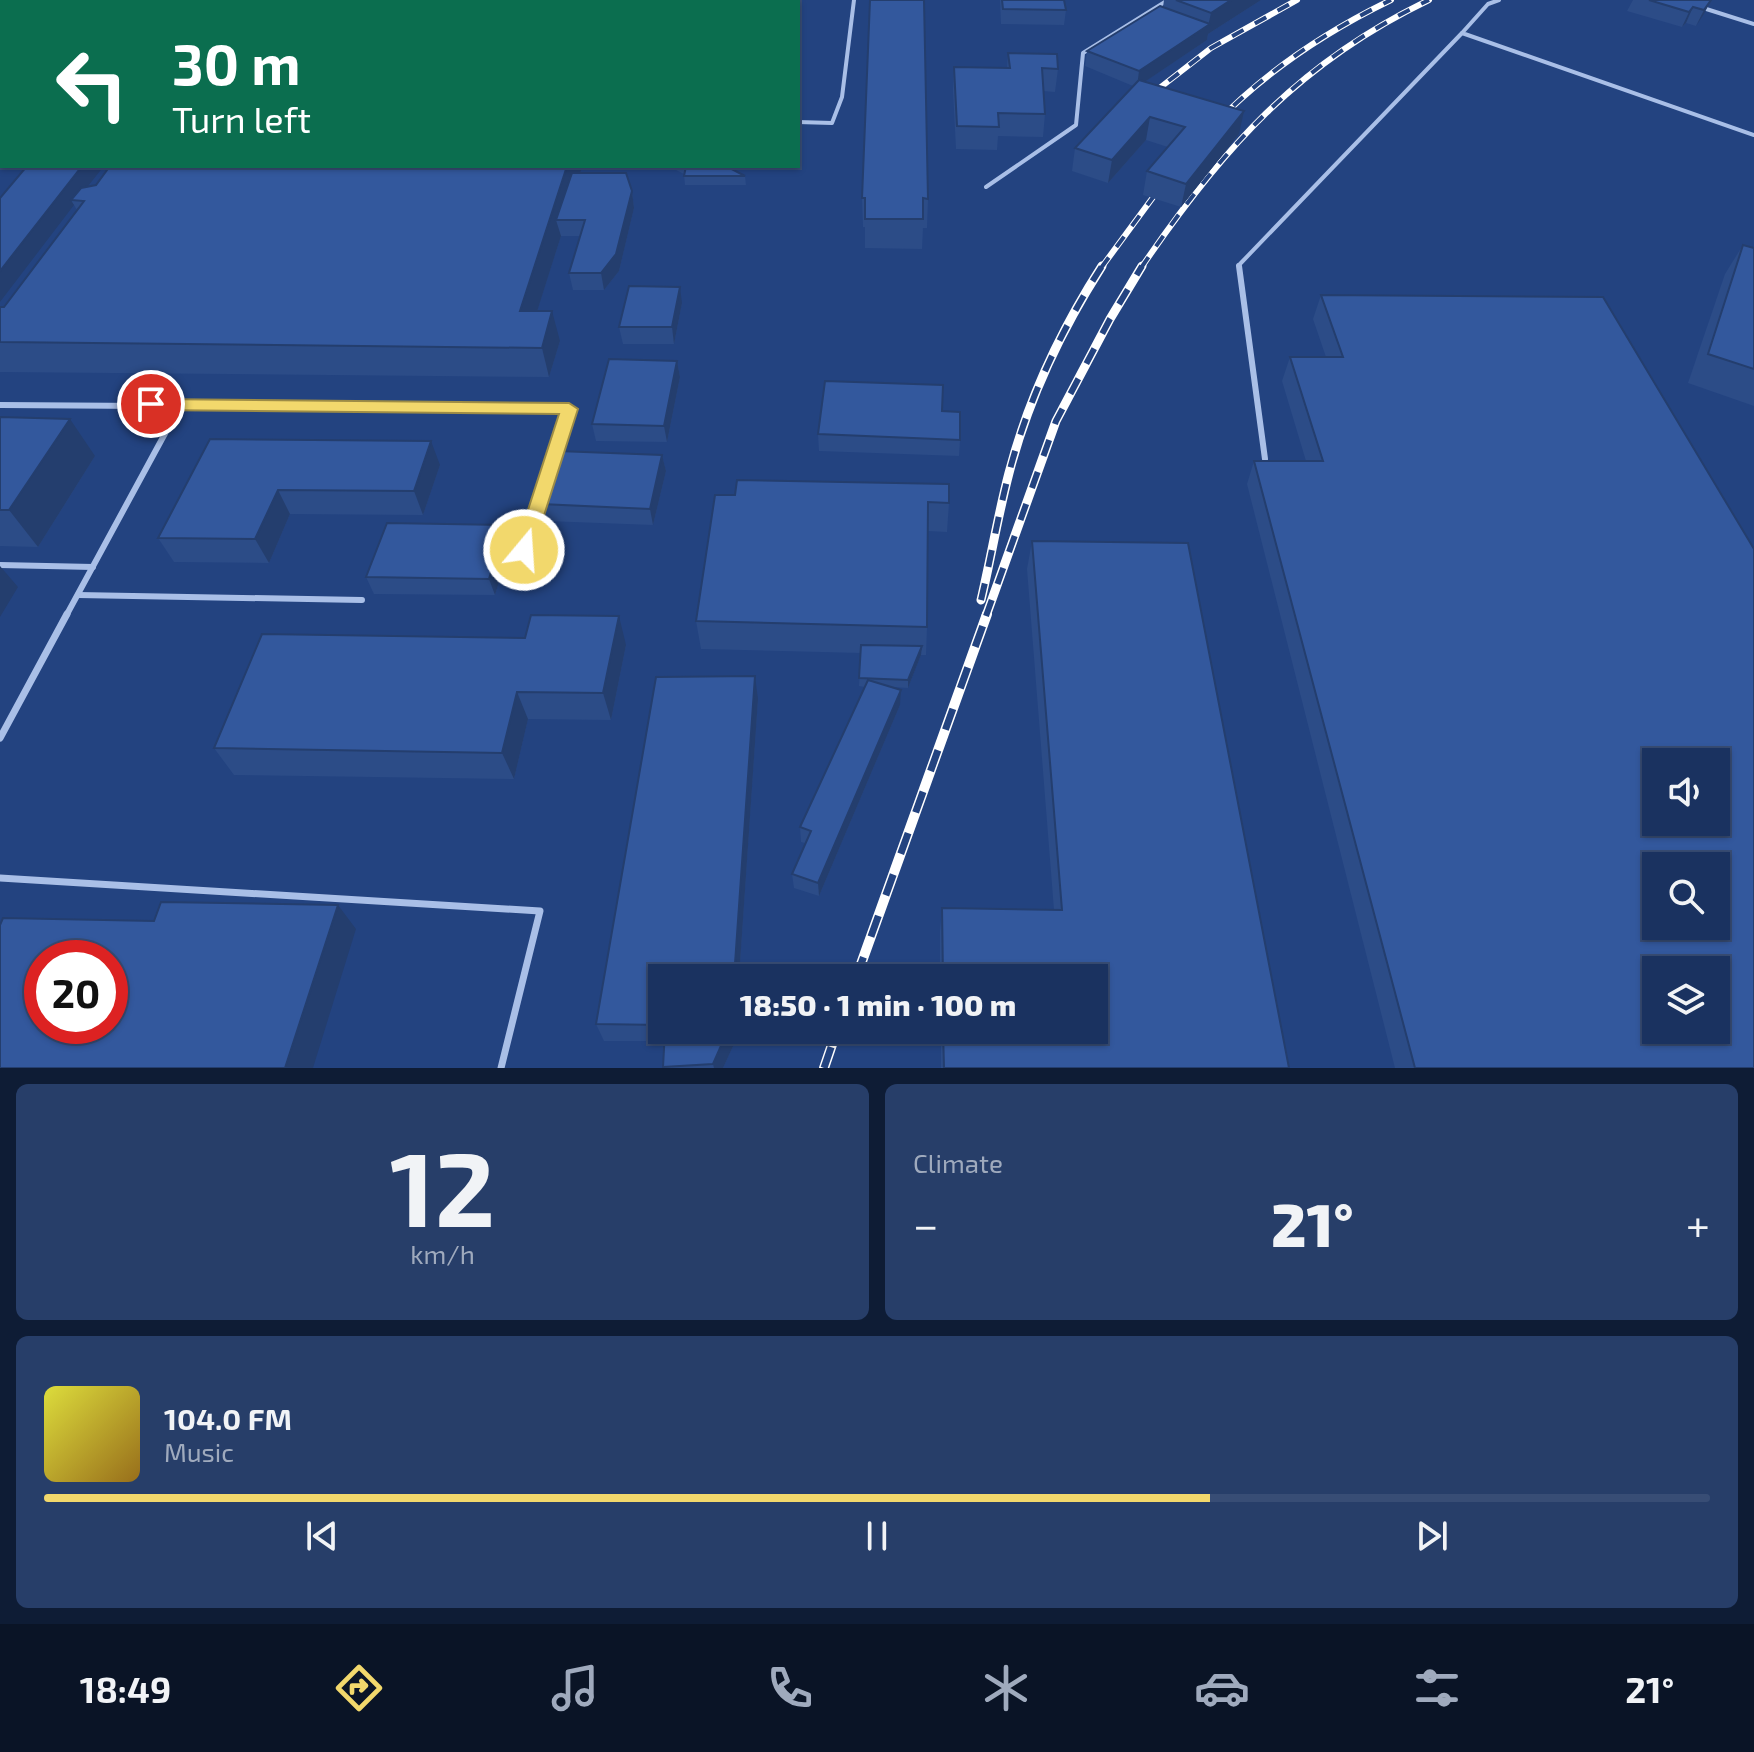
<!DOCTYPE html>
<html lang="en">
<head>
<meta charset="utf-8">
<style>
  :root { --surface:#1a3260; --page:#273e69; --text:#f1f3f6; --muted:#9faabd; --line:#384d75; --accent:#f2d86c }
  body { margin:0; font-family:"Exo 2",sans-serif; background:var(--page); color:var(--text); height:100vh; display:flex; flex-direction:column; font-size:30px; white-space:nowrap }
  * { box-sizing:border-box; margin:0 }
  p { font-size:26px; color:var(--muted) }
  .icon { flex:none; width:44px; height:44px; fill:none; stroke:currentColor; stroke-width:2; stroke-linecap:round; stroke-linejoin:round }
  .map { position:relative; height:1068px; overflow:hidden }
  .panel { display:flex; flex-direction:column; gap:16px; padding:16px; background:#0e1c35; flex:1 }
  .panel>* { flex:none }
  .guide { position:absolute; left:0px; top:0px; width:800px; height:168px; box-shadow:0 2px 6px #0004,0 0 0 2px var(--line); background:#0b6e4f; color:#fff; overflow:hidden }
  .tools { position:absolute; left:1642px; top:748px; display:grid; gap:16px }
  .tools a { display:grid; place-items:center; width:88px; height:88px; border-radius:0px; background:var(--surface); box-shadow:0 2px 6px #0004,0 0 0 2px var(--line); font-size:40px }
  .speed { position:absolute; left:24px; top:940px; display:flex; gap:16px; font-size:40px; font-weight:700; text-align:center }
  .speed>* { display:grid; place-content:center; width:104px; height:104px; border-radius:50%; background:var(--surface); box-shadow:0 2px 6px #0004,0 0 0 2px var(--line); line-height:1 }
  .speed .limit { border:12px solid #d22; background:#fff; color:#111 }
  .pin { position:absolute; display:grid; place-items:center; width:68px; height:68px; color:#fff; margin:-34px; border:4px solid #fff; border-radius:50%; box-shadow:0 2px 8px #0007 }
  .me { position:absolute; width:88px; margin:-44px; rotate:18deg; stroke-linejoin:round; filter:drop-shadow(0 0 6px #0008) }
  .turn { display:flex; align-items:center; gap:28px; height:168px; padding:0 40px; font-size:36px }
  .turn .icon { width:104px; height:104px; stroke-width:2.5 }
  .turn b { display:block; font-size:56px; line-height:68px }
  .big { font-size:60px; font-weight:800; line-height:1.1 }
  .panel .tile { flex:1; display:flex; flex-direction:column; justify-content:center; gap:12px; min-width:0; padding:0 28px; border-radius:12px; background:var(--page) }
  .panel .dial { align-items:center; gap:0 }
  .dial b { font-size:104px; line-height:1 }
  .song { display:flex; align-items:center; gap:24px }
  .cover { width:96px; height:96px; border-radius:12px; background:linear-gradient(135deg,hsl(60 70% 55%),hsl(40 70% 35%)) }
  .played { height:8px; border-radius:4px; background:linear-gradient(90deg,var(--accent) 70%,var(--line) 70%) }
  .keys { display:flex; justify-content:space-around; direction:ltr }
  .heat { display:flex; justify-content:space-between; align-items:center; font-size:44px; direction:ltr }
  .panel .tiles { flex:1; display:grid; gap:16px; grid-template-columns:1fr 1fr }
  .tile:last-child { grid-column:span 2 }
  .trip { position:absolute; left:648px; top:964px; width:460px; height:80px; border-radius:0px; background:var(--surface); box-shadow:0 2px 6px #0004,0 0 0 2px var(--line); font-weight:800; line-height:80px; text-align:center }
  .menu { display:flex; height:128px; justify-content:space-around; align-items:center; background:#0a1426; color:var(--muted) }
  .menu .icon { width:56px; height:56px }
  .menu .selected { color:var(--accent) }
  .menu b { font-size:36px; color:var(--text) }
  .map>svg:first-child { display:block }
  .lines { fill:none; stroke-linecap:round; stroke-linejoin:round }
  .lane-far2 { stroke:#a9bfe7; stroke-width:4 }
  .lane-far1 { stroke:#a9bfe7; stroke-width:6 }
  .lane { stroke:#a9bfe7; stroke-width:7 }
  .street { stroke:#a9bfe7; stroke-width:6 }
  .rail-far2-casing { stroke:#fff; stroke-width:6 }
  .rail-far1-casing { stroke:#fff; stroke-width:9 }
  .rail-casing { stroke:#fff; stroke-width:10 }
  .rail-far2 { stroke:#234380; stroke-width:4; stroke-dasharray:13; stroke-linecap:butt }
  .rail-far1 { stroke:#234380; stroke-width:6; stroke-dasharray:17; stroke-linecap:butt }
  .rail { stroke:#234380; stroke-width:7; stroke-dasharray:22; stroke-linecap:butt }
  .wall { fill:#2c4c87 }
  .shaded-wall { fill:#243e6e }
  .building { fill:#33589d; stroke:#243e6e; stroke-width:2; fill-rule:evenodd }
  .route { fill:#f2d86c; stroke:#9d8c46; stroke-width:2 }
</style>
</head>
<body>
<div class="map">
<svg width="1754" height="1068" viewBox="0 0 1754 1068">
  <rect width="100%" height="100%" fill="#234380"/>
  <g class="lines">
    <!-- lane-far2 -->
    <g class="lane-far2">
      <path d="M 1499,0 L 1488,4 L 1462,33 L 1754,135"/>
      <path d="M 1700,7 L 1754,24"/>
      <path d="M 798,122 L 832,123 L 842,97 L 854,0"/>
      <path d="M 986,187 L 1076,125 L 1083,53 L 1168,0"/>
      <path d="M 1239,268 L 1239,265 L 1462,33"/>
    </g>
    <!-- lane-far1 -->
    <g class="lane-far1">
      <path d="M 1239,266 L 1265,459"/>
      <path d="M 0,405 L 569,409 L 524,550"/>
      <path d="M 0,565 L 93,567"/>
      <path d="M 78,595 L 362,600"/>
      <path d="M 66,616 L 181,404"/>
    </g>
    <!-- lane -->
    <g class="lane">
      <path d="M 0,738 L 67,614"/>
      <path d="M 0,878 L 540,911 L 501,1068"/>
    </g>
    <!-- street -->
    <path class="street" d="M 0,148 L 2,145"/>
    <!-- rail-far2 casing -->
    <g class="rail-far2-casing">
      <g id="rail-far2">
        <path d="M 1148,97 L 1211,48 L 1297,0"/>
        <path d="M 1215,124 C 1266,71 1325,32 1391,0"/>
        <path d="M 1101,268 L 1165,181"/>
        <path d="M 1141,268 C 1221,150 1298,63 1429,0"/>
      </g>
    </g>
    <!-- rail-far1 casing -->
    <g class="rail-far1-casing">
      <g id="rail-far1">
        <path d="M 981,600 C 991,558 998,515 1009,473 C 1028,400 1061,330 1102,266"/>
        <path d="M 986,616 L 1056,421 L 1110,319 L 1142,266"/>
      </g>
    </g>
    <!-- rail casing -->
    <g class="rail-casing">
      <g id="rail">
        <path d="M 856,978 L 987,614"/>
        <path d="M 824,1068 L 837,1030"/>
      </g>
    </g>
    <!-- rail-far2 -->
    <use href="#rail-far2" class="rail-far2"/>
    <!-- rail-far1 -->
    <use href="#rail-far1" class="rail-far1"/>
    <!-- rail -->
    <use href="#rail" class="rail"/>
  </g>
  <!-- wall -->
  <g class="wall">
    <path d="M 0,0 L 75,0 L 74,2 L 2,2 L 2,33 L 0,33 Z"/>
    <path d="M 1000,0 L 1064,0 L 1066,10 L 1064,25 L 1001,24 Z"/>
    <path d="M 1164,0 L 1261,0 L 1208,34 L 1207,40 L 1144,82 L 1239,134 L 1181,207 L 1143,195 L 1147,171 L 1168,147 L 1146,140 L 1108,183 L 1072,171 L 1075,148 L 1133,86 L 1085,66 L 1087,51 L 1163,7 Z"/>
    <path d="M 1633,0 L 1711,0 L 1696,26 L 1686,23 L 1682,27 L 1627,11 Z"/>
    <path d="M 1008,53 L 1058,69 L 1055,92 L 1043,91 L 1045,114 L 1043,137 L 998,136 L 997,150 L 956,149 L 953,90 L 954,67 L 1007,68 Z"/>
    <path d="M 27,166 L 88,186 L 582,167 L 580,173 L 632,191 L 634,208 L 619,271 L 604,290 L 573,290 L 569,273 L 580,236 L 561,236 L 537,311 L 560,341 L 549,377 L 0,372 L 0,307 L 4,307 L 77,210 L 74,205 Z"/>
    <path d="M 676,166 L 726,166 L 745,176 L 746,185 L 685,185 L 684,174 L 676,170 Z"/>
    <path d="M 862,198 L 928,199 L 927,228 L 923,228 L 922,249 L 865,248 L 865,227 L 863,227 Z"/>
    <path d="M 1743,245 L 1754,248 L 1754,406 L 1688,383 L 1725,274 Z"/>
    <path d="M 1321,295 L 1754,1068 L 1395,1068 L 1247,484 L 1254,461 L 1306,461 L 1282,381 L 1290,357 L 1326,357 L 1313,319 Z"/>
    <path d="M 682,303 L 674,344 L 623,344 L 619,327 Z"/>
    <path d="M 677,361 L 680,377 L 667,442 L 596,441 L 592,424 Z"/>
    <path d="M 942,411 L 960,440 L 959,456 L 819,451 L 818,434 Z"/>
    <path d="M 0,417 L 95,456 L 38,547 L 0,546 Z"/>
    <path d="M 210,439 L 440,465 L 423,515 L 290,514 L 269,563 L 174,562 L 158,538 Z"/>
    <path d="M 662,455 L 666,471 L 653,525 L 546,521 L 541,504 Z"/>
    <path d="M 715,495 L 949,503 L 947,532 L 928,531 L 927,627 L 926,655 L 921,655 L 908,688 L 893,687 L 900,705 L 819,896 L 794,888 L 792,874 L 805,843 L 801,842 L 800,827 L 865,687 L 859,686 L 861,653 L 701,649 L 696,621 Z"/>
    <path d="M 505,525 L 511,541 L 495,595 L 374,594 L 366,577 Z"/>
    <path d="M 1032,541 L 1289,1068 L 941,1068 L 941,1030 L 1094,1030 L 1094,978 L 940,978 L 940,931 L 942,908 L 1054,910 L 1027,569 Z"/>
    <path d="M 626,645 L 611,720 L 528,719 L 514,779 L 234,775 L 214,748 Z"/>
    <path d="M 758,699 L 739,978 L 662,978 L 662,1030 L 735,1030 L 735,1042 L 723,1068 L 664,1068 L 665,1041 L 604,1041 L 596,1024 Z"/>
  </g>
  <!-- shaded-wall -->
  <g class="shaded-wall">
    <path d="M 44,0 L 75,0 L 74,2 L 43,2 Z"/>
    <path d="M 235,0 L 245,0 L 246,2 L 234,2 Z"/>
    <path d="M 1231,0 L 1261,0 L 1208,34 L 1207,40 L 1137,87 L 1139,71 L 1208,26 L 1211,13 Z"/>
    <path d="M 1711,0 L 1704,14 L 1696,26 L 1704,10 Z"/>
    <path d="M 1693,7 L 1686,23 L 1682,27 L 1689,12 Z"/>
    <path d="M 1244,111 L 1239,134 L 1181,207 L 1186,184 Z"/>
    <path d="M 1150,117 L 1146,140 L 1108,183 L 1112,160 Z"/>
    <path d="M 82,166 L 104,166 L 77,200 L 71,200 L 74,205 L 0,302 L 0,271 Z"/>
    <path d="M 567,166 L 582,166 L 582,167 L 566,220 L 556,220 L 561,236 L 528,340 L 520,311 Z"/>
    <path d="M 632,191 L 634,208 L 619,271 L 604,290 L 601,273 Z"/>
    <path d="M 680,287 L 682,303 L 674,344 L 672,327 Z"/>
    <path d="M 552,311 L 560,341 L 549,377 L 542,348 Z"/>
    <path d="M 677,361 L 680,377 L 667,442 L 664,426 Z"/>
    <path d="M 70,419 L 95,456 L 38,547 L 9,510 Z"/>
    <path d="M 431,441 L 440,465 L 423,515 L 414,491 Z"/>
    <path d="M 662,455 L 666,471 L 653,525 L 650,509 Z"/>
    <path d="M 278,490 L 290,514 L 269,563 L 255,539 Z"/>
    <path d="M 505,525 L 511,541 L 495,595 L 489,579 Z"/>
    <path d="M 0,566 L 18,587 L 0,617 Z"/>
    <path d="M 619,616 L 626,645 L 611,720 L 603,693 Z"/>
    <path d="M 922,646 L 921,655 L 908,688 L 908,680 Z"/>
    <path d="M 755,676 L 758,699 L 739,978 L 734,978 Z"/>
    <path d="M 901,690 L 900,705 L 819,896 L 818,883 Z"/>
    <path d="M 517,692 L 528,719 L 514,779 L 502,753 Z"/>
    <path d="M 338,905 L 356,929 L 313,1068 L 285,1068 Z"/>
    <path d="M 728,1030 L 735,1030 L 735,1042 L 723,1068 L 714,1068 L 713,1064 Z"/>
  </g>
  <!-- building -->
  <g class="building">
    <path d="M 0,0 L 44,0 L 43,2 L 2,2 L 2,11 L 0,11 Z"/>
    <path d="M 178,0 L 235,0 L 234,2 L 176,2 Z"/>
    <path d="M 363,0 L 790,0 L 790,2 L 362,2 Z"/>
    <path d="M 870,0 L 924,0 L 928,199 L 923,198 L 923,219 L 865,219 L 865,198 L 862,198 Z"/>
    <path d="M 1002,0 L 1064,0 L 1066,10 L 1003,9 Z"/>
    <path d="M 1176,0 L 1231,0 L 1211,13 Z"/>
    <path d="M 1649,0 L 1711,0 L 1704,10 L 1693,7 L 1689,12 Z"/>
    <path d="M 1160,6 L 1210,24 L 1139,71 L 1087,51 Z"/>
    <path d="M 1008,53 L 1057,54 L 1058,69 L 1042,68 L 1045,114 L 998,113 L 999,127 L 957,126 L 954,67 L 1010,68 Z"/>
    <path d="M 1139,80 L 1244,111 L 1186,184 L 1147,171 L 1185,127 L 1150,117 L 1112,160 L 1075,148 Z"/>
    <path d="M 27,166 L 82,166 L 0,271 L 0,198 Z"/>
    <path d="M 110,166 L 567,166 L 520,311 L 552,311 L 542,348 L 0,342 L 0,307 L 4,307 L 84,201 L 71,200 L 81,188 L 96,185 Z"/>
    <path d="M 686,166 L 726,166 L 745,176 L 684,176 Z"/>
    <path d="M 572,173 L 626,173 L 632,191 L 616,254 L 601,273 L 569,273 L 585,220 L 556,220 Z"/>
    <path d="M 1743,245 L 1754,248 L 1754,369 L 1708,354 Z"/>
    <path d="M 629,286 L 680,287 L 672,327 L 619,327 Z"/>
    <path d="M 1321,295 L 1603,297 L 1754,549 L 1754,1068 L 1415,1068 L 1254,461 L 1323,461 L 1290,357 L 1343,357 ZM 1656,762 L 1716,762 L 1716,822 L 1656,822 ZM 1656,866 L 1716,866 L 1716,926 L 1656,926 ZM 1656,970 L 1716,970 L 1716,1030 L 1656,1030 Z"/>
    <path d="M 609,359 L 677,361 L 664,426 L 592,424 Z"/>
    <path d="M 825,381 L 943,385 L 942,411 L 960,412 L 960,440 L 818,434 Z"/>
    <path d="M 0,417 L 70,419 L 9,510 L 0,510 Z"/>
    <path d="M 210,439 L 431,441 L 414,491 L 278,490 L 255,539 L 158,538 Z"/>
    <path d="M 558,451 L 662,455 L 650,509 L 541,504 Z"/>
    <path d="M 737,480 L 949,484 L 949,503 L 928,502 L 927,627 L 696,621 L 715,495 L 735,495 Z"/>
    <path d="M 387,523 L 505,525 L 489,579 L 366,577 Z"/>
    <path d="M 1032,541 L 1188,543 L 1289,1068 L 944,1068 L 943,1030 L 1094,1030 L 1094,978 L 943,978 L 942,908 L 1062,910 Z"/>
    <path d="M 531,615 L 619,616 L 603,693 L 517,692 L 502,753 L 214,748 L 262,634 L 525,638 Z"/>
    <path d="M 861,645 L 922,646 L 908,680 L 859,678 Z"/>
    <path d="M 755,676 L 734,978 L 662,978 L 662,1025 L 596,1024 L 656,677 Z"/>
    <path d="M 868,680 L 901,690 L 818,883 L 792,874 L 811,831 L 800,827 Z"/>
    <path d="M 161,902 L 338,905 L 285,1068 L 0,1068 L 0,925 L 3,918 L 154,921 ZM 42,958 L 110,958 L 110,1026 L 42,1026 Z"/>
    <path d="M 665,1030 L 728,1030 L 713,1064 L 663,1067 Z"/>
  </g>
  <!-- route -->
  <path class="route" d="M 151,399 L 569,403 L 578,409 L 533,550 L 524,557 L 515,550 L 559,414 L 151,410 L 143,404 Z"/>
</svg>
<div class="tools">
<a><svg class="icon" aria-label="sound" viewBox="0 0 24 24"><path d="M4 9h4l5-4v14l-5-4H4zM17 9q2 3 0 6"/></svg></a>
<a><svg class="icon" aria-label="search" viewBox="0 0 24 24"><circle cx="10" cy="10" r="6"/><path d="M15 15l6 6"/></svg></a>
<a><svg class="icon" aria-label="layers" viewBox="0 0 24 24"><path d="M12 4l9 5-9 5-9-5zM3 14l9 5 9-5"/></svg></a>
</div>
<div class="speed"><div class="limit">20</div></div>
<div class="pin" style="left:151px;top:404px;background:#d93025"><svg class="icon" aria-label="arrive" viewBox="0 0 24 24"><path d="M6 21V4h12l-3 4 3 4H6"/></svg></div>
<svg class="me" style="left:524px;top:550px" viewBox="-20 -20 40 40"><circle r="17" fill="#f2d86c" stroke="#fff" stroke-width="3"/><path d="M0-11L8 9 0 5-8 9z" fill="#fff"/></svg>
<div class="trip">18:50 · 1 min · 100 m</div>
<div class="guide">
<div class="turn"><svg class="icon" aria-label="left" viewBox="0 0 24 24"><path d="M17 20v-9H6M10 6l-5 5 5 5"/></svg><div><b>30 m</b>Turn left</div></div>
</div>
</div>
<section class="panel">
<div class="tiles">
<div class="tile dial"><b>12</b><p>km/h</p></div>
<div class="tile"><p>Climate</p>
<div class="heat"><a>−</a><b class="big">21°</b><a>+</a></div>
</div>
<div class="tile">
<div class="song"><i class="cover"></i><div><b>104.0 FM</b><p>Music</p></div></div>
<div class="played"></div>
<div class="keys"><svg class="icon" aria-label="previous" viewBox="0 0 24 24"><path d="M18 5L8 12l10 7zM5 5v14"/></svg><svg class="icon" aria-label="pause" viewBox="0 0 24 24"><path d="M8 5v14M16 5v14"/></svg><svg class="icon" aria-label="next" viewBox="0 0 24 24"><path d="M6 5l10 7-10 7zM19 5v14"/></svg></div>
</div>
</div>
</section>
<nav class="menu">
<b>18:49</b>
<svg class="icon selected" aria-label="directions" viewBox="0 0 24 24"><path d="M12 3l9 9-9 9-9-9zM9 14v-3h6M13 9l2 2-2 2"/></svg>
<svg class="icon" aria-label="music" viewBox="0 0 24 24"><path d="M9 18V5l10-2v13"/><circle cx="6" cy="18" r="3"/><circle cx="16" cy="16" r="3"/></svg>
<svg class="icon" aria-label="phone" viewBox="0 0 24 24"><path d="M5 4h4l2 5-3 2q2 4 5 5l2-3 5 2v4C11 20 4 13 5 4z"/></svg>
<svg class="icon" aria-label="climate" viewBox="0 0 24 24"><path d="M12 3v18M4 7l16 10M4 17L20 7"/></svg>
<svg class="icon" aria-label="car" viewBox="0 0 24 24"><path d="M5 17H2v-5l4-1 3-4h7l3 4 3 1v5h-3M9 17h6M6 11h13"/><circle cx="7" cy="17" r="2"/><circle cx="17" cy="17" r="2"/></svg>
<svg class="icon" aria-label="filters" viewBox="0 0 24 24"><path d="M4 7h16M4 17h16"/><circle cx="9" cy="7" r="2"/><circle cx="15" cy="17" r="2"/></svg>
<b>21°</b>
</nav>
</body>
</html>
